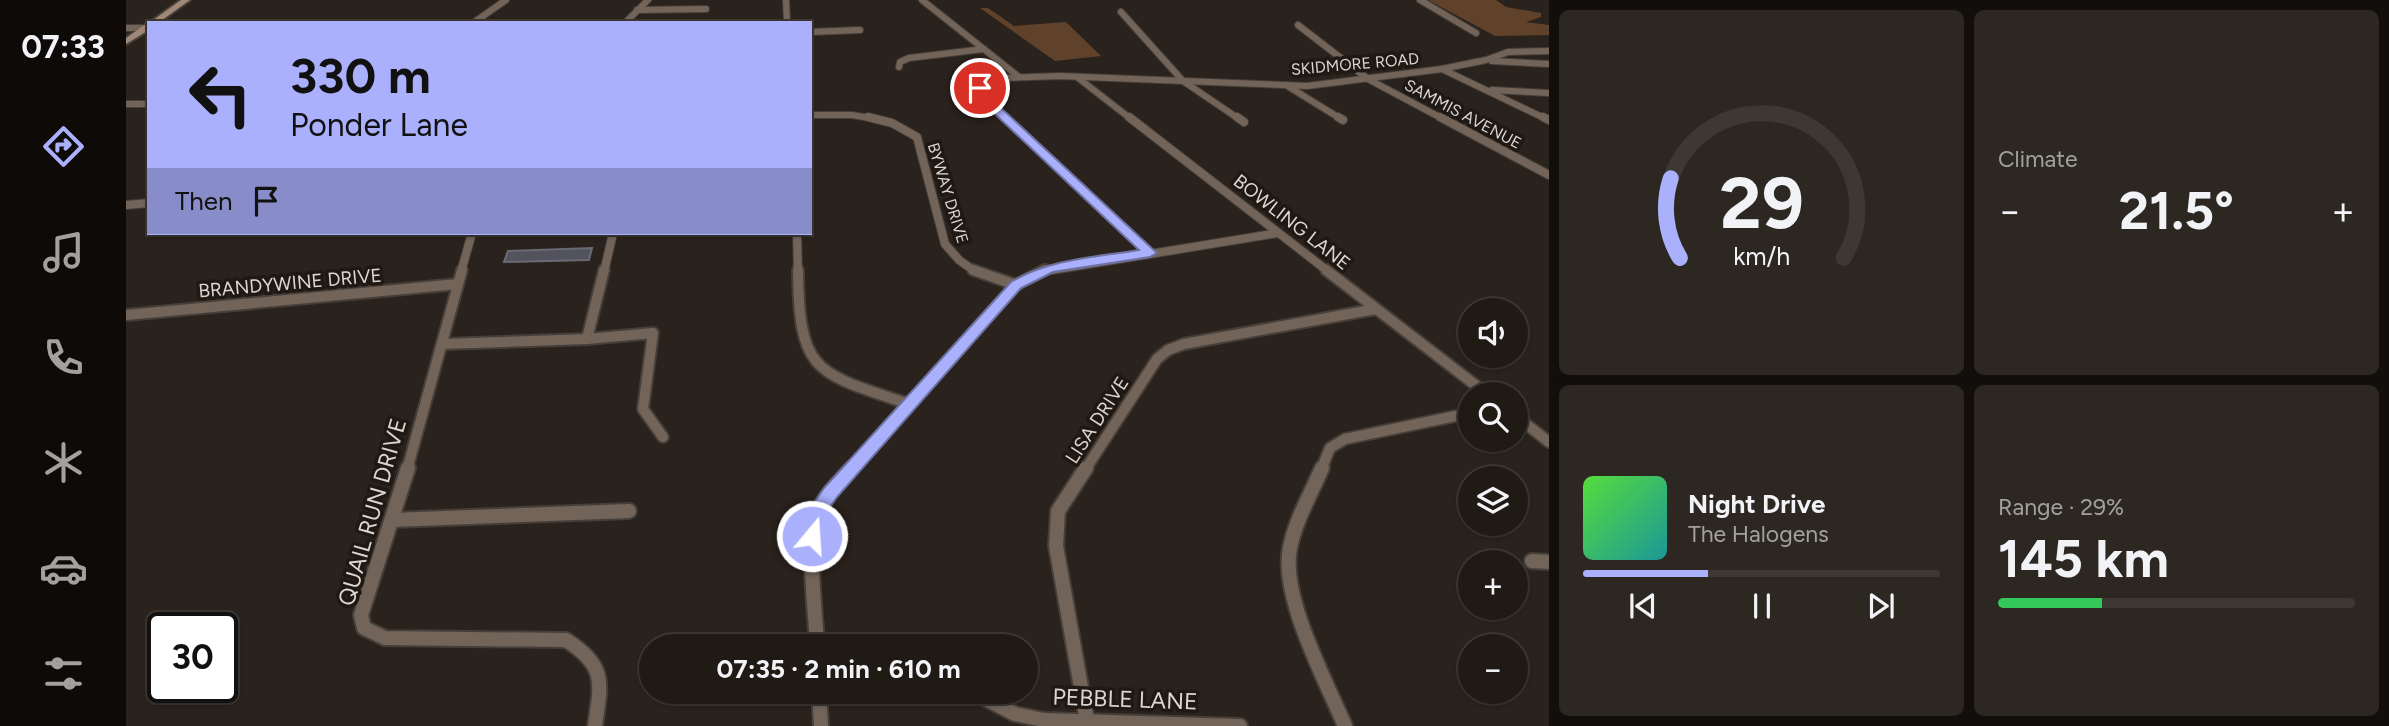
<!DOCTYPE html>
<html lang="en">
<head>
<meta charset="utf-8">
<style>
  :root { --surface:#201a15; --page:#2d2722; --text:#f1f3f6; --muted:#a2a1a0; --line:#3d3834; --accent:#aab0fb }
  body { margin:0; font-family:Figtree,sans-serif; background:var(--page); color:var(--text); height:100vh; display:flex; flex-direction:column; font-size:26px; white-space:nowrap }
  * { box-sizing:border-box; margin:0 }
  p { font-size:23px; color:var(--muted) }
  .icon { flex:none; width:38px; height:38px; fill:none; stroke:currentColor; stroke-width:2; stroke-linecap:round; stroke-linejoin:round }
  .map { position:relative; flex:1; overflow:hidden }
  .details { display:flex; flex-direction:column; gap:10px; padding:10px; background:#120e0c; width:840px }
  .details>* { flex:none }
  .banner { position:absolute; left:21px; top:21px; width:665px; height:214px; border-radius:0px; box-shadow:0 2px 5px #0004,0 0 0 2px var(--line); background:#aab0fb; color:#111; overflow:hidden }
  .buttons { position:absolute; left:1332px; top:298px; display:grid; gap:14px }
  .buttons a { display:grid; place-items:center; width:70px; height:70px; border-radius:50%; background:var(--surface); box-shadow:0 2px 5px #0004,0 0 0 2px var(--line); font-size:35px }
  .speed { position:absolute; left:21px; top:612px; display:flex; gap:14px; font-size:35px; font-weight:700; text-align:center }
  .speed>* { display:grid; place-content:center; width:91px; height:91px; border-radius:50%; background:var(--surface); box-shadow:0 2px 5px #0004,0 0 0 2px var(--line); line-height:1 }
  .speed .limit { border:4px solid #111; border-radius:10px; background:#fff; color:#111 }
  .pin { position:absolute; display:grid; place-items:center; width:60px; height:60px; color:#fff; margin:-30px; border:4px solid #fff; border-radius:50%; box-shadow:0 2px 7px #0007 }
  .me { position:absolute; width:77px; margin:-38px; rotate:18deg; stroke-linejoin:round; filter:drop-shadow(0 0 5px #0008) }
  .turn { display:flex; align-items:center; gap:24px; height:147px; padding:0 28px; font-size:32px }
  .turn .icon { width:91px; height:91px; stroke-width:2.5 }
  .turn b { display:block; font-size:49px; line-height:60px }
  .then { display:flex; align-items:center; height:66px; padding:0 28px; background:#0003; gap:14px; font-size:26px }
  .big { font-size:52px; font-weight:700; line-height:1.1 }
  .details .card { flex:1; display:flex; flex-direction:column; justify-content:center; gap:10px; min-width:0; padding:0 24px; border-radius:10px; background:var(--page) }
  .details .dial { align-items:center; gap:0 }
  .dial svg { height:182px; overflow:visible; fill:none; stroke:var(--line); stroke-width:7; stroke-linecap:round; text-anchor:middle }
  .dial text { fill:var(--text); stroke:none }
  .song { display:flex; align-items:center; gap:21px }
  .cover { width:84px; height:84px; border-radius:10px; background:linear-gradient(135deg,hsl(110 70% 55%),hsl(180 70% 35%)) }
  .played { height:7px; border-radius:4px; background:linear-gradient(90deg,var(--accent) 35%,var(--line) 35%) }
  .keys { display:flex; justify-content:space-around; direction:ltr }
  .heat { display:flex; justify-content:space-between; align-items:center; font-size:38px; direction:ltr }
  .charge { height:10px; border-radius:5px; background:linear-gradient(90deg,#34c759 29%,var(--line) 0) }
  .details .tiles { flex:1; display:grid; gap:10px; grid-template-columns:repeat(2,1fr) }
  .trip { position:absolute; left:513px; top:634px; width:399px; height:70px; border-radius:35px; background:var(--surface); box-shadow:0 2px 5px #0004,0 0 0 2px var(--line); font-weight:700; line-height:70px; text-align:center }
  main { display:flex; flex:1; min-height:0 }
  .dock { display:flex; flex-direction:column; width:126px; justify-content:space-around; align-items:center; background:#0d0a08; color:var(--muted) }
  .dock .icon { width:49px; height:49px }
  .dock .current { color:var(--accent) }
  .dock b { font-size:32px; color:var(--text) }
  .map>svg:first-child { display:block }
  .forest { fill:#60422b }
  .building { fill:#52535d; stroke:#696a74; stroke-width:2 }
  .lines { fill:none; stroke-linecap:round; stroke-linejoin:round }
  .street-far3-casing { stroke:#463f39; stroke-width:8 }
  .street-far2-casing { stroke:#463f39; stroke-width:10 }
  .street-far1-casing { stroke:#463f39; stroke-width:14 }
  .street-casing { stroke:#463f39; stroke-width:18 }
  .secondary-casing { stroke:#463f39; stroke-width:4 }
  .street-far3 { stroke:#726459; stroke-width:6 }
  .street-far2 { stroke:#726459; stroke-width:8 }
  .street-far1 { stroke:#726459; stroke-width:10 }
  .street { stroke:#726459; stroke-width:14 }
  .secondary { fill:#9f8877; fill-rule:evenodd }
  .route { fill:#aab0fb; stroke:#6e72a3; stroke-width:2 }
  .labels { text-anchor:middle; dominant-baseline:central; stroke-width:7; stroke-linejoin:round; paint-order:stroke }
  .far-street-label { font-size:16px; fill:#dbd6d2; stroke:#201913 }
  .street-label { font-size:19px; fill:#dbd6d2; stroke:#201913 }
  .near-street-label { font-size:23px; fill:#dbd6d2; stroke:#201913 }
</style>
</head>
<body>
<main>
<nav class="dock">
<b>07:33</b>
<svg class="icon current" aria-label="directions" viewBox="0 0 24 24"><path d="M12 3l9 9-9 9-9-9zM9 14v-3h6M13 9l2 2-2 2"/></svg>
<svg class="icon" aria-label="music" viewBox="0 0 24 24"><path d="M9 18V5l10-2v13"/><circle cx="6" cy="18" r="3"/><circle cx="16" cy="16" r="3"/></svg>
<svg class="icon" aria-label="phone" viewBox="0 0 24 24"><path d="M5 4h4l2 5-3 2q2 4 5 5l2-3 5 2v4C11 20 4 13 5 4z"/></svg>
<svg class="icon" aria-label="climate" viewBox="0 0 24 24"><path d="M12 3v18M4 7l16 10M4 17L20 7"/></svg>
<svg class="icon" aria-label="car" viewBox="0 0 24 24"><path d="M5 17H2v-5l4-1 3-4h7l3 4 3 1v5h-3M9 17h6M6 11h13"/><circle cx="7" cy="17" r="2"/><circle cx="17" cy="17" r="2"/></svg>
<svg class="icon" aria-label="filters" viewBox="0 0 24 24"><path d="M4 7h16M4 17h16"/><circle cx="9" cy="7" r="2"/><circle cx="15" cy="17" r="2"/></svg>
</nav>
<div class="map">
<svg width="1423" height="726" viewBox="0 0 1423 726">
  <rect width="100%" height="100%" fill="#2a221c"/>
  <!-- forest -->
  <g class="forest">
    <path d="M 1302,0 L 1370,0 L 1380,7 L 1415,13 L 1415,17 L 1400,22 L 1423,25 L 1423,35 L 1369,36 Z"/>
    <path d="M 854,8 L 862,8 L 888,26 L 940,22 L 975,56 L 929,61 Z"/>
  </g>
  <!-- building -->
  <path class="building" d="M 466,248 L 463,260 L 378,262 L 382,251 Z"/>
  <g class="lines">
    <!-- street-far3 casing -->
    <g class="street-far3-casing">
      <g id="street-far3">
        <path d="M 660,0 L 661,23"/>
        <path d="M 796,0 L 893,77"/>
        <path d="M 1294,0 L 1350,33"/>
        <path d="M 511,10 L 580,9"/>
        <path d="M 995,12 L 1057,81 L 1113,119"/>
        <path d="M 347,23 L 380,0"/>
        <path d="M 499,23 L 522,0"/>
        <path d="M 1172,25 L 1242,79 L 1317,119"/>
        <path d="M 0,28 L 20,28"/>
        <path d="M 684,32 L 734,30"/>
        <path d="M 1366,61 L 1423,64"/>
        <path d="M 773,67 L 774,62 L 783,58 L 858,49"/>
        <path d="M 1316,69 L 1420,119"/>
        <path d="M 951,77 L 1005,119"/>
        <path d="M 1160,85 L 1215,119"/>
        <path d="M 1366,90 L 1423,93"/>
        <path d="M 0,104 L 23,104"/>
        <path d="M 684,115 L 726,115 L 750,119"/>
        <path d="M 880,119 L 855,95 L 854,88 L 858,83 L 879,78 L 934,76 L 1181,86 L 1316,69 L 1360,60 L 1382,52 L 1423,51"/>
      </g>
    </g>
    <!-- street-far2 casing -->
    <g class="street-far2-casing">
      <g id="street-far2">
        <path d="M 742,117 L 766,123 L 791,137 L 819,244 L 833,260 L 850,272"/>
        <path d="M 879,117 L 1024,253"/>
        <path d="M 1003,117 L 1203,272"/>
        <path d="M 1111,117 L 1118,122"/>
        <path d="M 1212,117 L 1217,120"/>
        <path d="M 1314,117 L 1423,175"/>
        <path d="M 1417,117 L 1423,120"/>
        <path d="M 0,205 L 23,203"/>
        <path d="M 671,233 L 672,272"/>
        <path d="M 335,272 L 346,233"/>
        <path d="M 478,272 L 487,233"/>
        <path d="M 914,272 L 1152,233"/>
      </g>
    </g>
    <!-- street-far1 casing -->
    <g class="street-far1-casing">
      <g id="street-far1">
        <path d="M 672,270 C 673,374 690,373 783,404"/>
        <path d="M 847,270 L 890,285"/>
        <path d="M 1200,270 L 1361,394"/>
        <path d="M 0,315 L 332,284"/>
        <path d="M 461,339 L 478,270"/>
        <path d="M 316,344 L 461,339 L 527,333 L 517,409 L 537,437"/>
        <path d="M 1390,416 L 1423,442"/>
        <path d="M 281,470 L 336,270"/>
        <path d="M 724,470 L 890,285 L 919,270"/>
        <path d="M 959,470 L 1031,359 L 1042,350 L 1058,344 L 1250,309"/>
        <path d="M 1195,470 L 1204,448 L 1219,439 L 1344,413"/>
      </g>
    </g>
    <!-- street casing -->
    <g class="street-casing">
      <g id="street">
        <path d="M 282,468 L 235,615 L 238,628 L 259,638 L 440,640 C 481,666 475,683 469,726"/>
        <path d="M 960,468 L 932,511 L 930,546 L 961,721"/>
        <path d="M 1196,468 C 1185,494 1169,521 1164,548 C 1154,596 1200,681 1219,726"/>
        <path d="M 266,520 L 503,511"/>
        <path d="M 1406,561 L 1423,562"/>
        <path d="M 691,646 C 690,614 679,538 692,511 C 700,495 713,482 726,468"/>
        <path d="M 693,691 L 695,726"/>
        <path d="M 845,691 L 889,714 L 918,720 L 1114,726"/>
      </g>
    </g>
    <!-- secondary casing -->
    <g class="secondary-casing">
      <g id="secondary">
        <path d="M 55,0 L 64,0 L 32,23 L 23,23 Z"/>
        <path d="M 20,24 L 23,24 L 23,30 L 0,44 L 0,38 Z"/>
      </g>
    </g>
    <!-- street-far3 -->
    <use href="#street-far3" class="street-far3"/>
    <!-- street-far2 -->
    <use href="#street-far2" class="street-far2"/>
    <!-- street-far1 -->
    <use href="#street-far1" class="street-far1"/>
    <!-- street -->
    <use href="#street" class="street"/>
    <!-- secondary -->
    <use href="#secondary" class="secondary"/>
  </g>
  <!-- route -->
  <path class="route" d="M 850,86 L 857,86 L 860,94 L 1031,253 L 1024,257 L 927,272 L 895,288 L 711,497 L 700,513 L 693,541 L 679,541 L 676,536 L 681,513 L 698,488 L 885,282 C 923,259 970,257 1013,250 L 852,98 Z"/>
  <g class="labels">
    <!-- far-street labels -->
    <g class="far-street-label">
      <text transform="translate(1229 64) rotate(-5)">SKIDMORE ROAD</text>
      <text transform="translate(1337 114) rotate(28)">SAMMIS AVENUE</text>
      <text transform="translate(822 193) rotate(73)">BYWAY DRIVE</text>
    </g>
    <!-- street labels -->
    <g class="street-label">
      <text transform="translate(1166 222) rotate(38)">BOWLING LANE</text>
      <text transform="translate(164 283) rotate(-5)">BRANDYWINE DRIVE</text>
      <text transform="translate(971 420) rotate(-57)">LISA DRIVE</text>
    </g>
    <!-- near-street labels -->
    <g class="near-street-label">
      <text transform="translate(246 512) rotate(-74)">QUAIL RUN DRIVE</text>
      <text transform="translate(999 699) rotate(2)">PEBBLE LANE</text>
    </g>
  </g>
</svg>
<div class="buttons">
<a><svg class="icon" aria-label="sound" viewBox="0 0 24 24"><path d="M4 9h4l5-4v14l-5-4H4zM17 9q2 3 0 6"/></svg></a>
<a><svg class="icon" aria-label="search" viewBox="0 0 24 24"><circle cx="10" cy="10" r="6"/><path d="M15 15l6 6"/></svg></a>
<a><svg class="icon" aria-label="layers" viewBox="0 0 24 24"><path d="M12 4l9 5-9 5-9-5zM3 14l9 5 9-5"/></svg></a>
<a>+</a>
<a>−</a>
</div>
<div class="speed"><div class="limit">30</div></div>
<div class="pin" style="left:854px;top:88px;background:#d93025"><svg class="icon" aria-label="arrive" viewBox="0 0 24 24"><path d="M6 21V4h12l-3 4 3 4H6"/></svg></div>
<svg class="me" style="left:686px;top:536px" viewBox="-20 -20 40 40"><circle r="17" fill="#aab0fb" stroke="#fff" stroke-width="3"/><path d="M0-11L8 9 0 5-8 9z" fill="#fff"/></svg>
<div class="trip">07:35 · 2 min · 610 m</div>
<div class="banner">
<div class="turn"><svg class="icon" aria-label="left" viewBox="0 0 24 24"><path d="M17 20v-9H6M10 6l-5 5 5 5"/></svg><div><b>330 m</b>Ponder Lane</div></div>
<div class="then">Then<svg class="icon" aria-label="arrive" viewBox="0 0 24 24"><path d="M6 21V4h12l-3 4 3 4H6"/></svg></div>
</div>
</div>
<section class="details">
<div class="tiles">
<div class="card dial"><svg viewBox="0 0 100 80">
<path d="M14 69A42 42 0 1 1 86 69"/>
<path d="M14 69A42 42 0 0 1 10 34" stroke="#aab0fb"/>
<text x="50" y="56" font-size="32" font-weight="700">29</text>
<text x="50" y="72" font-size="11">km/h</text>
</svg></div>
<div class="card"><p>Climate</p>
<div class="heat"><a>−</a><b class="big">21.5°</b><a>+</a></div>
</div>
<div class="card">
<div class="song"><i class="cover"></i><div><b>Night Drive</b><p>The Halogens</p></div></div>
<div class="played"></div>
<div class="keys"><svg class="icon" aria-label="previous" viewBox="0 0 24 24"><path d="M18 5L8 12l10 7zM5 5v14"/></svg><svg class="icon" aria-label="pause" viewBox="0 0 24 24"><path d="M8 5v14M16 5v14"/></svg><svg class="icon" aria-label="next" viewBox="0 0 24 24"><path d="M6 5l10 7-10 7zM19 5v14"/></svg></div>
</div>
<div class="card"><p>Range · 29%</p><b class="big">145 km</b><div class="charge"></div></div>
</div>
</section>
</main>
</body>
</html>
